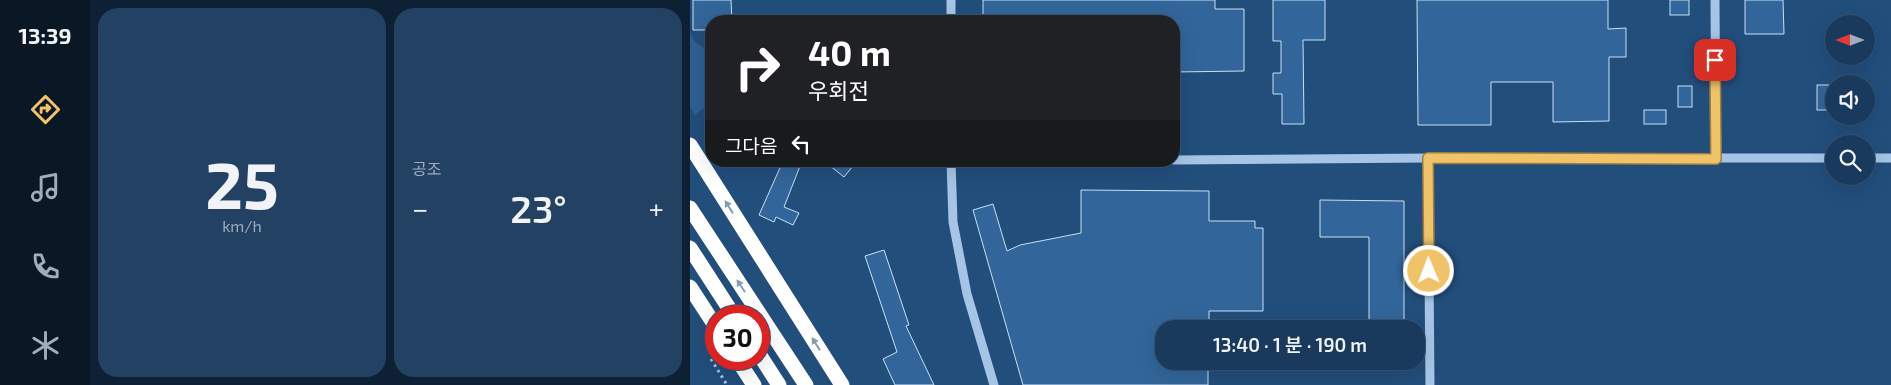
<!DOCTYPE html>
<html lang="ko">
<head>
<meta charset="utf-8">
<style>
  :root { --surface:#1a3a5d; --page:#234163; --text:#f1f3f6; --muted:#9fadbc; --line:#385472; --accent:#f1c368 }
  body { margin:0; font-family:"Exo 2","Noto Sans KR",sans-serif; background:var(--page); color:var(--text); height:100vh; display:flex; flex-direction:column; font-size:19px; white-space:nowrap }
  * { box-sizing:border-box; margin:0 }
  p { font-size:16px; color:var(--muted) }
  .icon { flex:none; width:28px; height:28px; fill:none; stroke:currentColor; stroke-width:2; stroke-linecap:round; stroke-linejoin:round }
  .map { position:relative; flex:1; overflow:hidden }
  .drawer { display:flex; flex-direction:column; gap:8px; padding:8px; background:#0e2033; width:600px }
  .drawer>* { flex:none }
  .hud { position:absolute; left:15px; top:15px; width:475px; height:152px; border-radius:20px; box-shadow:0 5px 20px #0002,0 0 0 1px var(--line); background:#202124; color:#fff; overflow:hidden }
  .needle { width:32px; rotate:270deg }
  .tools { position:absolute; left:1135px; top:15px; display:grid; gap:10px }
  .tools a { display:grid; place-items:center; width:50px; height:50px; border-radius:50%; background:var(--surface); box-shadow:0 5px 20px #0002,0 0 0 1px var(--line); font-size:25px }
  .speed { position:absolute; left:15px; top:305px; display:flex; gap:10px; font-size:25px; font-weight:700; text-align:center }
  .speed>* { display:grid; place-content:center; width:65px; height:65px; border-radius:50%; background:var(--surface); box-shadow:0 5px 20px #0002,0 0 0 1px var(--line); line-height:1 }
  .speed .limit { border:8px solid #d22; background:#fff; color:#111 }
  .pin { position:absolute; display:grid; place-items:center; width:42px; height:42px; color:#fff; margin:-21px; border-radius:10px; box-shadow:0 2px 8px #0006 }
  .me { position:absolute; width:55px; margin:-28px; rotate:359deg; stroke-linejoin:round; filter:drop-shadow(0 0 4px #0008) }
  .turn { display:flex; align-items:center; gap:18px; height:105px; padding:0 20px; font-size:22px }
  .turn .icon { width:65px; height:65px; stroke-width:2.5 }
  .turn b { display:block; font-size:35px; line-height:42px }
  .then { display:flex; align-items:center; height:48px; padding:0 20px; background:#0003; gap:10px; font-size:19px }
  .big { font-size:38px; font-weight:600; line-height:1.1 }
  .drawer .card { flex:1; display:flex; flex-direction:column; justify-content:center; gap:8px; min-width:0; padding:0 18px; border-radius:20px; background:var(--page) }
  .drawer .dial { align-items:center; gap:0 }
  .dial b { font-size:65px; line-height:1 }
  .heat { display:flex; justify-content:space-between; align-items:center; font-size:28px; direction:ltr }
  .drawer .tiles { flex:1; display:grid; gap:8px; grid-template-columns:repeat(2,1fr) }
  .trip { position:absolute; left:465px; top:320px; width:270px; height:50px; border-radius:20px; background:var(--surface); box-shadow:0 5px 20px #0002,0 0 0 1px var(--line); font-weight:600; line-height:50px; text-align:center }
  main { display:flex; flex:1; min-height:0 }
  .dock { display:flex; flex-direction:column; width:90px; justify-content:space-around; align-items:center; background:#0a1725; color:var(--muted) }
  .dock .icon { width:35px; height:35px }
  .dock .selected { color:var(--accent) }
  .dock b { font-size:22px; color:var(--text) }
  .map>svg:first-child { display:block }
  .green { fill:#2d6093 }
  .building { fill:#326599; stroke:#c9dff4 }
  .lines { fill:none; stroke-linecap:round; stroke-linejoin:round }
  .path { stroke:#a6c5e5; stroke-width:3; stroke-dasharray:2.5 4; stroke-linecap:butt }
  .minor { stroke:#a6c5e5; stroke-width:9 }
  .highway { stroke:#fff; stroke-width:15 }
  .oneway { fill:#859eb7 }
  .route-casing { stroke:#9d7f44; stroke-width:12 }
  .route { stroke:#f1c368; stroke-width:9 }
</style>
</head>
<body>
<main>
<nav class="dock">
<b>13:39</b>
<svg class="icon selected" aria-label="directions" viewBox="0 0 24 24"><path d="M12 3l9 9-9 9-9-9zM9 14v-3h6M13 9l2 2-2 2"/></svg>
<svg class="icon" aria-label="music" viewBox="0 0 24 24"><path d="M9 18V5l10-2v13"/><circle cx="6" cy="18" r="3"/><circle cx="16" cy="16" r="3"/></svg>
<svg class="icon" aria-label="phone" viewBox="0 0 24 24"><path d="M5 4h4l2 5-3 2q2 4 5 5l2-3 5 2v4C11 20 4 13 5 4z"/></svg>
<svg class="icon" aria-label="climate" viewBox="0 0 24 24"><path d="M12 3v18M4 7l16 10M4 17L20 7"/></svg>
</nav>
<section class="drawer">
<div class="tiles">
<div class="card dial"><b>25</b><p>km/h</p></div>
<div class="card"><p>공조</p>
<div class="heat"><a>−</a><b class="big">23°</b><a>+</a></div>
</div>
</div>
</section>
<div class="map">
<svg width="1201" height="385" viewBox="0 0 1201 385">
  <rect width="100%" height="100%" fill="#224e7c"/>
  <!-- green -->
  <path class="green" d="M 0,32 L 4,41 L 21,54 L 21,102 L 5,115 L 0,107 Z"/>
  <!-- building -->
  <g class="building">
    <path d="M 3,0 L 41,0 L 42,21 L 21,21 L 21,30 L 3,30 Z"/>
    <path d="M 293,0 L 525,0 L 525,9 L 554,9 L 554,71 L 484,72 L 484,21 L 325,21 L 316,18 L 293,18 Z"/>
    <path d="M 583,0 L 635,0 L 635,40 L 613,40 L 614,124 L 592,124 L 592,94 L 583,94 L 583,73 L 591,73 L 591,41 L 583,41 Z"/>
    <path d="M 727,0 L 918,0 L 918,29 L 936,28 L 936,57 L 919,57 L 919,121 L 863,122 L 863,82 L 801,82 L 801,125 L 728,125 Z"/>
    <rect x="980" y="0" width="19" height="15"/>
    <path d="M 1055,0 L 1093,0 L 1094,34 L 1055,34 Z"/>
    <rect x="1127" y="85" width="16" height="25"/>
    <rect x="988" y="86" width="14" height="21"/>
    <rect x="954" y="110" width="22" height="14"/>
    <path d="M 93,161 L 112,161 L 94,207 L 109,213 L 103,225 L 86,217 L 84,222 L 69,215 Z"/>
    <path d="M 134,161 L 167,161 L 154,177 Z"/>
    <path d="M 391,190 L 519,191 L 519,221 L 565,221 L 565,228 L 573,228 L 573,311 L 519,311 L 519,329 L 474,329 L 474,361 L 518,361 L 518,385 L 333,385 L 283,210 L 303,204 L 317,251 L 330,245 L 391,233 Z"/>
    <path d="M 630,200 L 714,201 L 714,329 L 679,329 L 679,237 L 630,237 Z"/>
    <path d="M 194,250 L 219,325 L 216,326 L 244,385 L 205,385 L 193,359 L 207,352 L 175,256 Z"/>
  </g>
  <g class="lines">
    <!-- path -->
    <path class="path" d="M 21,359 L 37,385"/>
    <!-- minor -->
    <g class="minor">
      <path d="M 1025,0 L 1026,159"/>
      <path d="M 261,21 L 261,0"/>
      <path d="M 738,158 L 740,385"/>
      <path d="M 1176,158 L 1201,158"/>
      <path d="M 484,160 L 738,158 L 1144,158"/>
      <path d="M 261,161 L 263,222 L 277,294 L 304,385"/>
      <path d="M 261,162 L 337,161"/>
    </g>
    <!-- highway -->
    <g class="highway">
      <path d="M 0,145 L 152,385"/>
      <path d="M 0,208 L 116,385"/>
      <path d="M 0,248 L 44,316"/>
      <path d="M 0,287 L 26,327"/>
      <path d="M 69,354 L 89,385"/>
      <path d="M 47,359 L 64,385"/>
    </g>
  </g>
  <!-- one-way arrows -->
  <defs><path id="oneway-solid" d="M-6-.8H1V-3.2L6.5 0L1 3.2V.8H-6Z" transform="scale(1.25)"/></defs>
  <g class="oneway">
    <use href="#oneway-solid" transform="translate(39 207) rotate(-122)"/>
    <use href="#oneway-solid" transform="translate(51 286) rotate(-123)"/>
    <use href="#oneway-solid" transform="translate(126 344) rotate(-122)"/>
  </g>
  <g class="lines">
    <!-- route casing -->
    <g class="route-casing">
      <path id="route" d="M 739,271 L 738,158 L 1026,159 L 1025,60"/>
    </g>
    <!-- route -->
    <use href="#route" class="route"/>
  </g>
</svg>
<div class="tools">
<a><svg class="needle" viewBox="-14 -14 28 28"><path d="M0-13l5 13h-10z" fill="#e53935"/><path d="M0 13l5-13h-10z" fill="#9fadbc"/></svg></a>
<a><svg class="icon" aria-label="sound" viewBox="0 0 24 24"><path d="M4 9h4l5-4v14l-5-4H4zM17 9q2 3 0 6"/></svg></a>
<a><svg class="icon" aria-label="search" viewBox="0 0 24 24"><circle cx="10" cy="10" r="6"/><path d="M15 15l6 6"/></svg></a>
</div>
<div class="speed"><div class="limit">30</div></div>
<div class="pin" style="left:1025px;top:60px;background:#d93025"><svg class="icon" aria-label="arrive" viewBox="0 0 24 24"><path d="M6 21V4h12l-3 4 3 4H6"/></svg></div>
<svg class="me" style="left:739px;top:271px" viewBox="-20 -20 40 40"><circle r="17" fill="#f1c368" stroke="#fff" stroke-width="3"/><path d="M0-11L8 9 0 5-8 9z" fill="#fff"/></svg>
<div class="trip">13:40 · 1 분 · 190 m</div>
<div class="hud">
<div class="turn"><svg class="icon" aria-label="right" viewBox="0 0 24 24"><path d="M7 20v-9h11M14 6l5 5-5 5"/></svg><div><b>40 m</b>우회전</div></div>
<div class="then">그다음<svg class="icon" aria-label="left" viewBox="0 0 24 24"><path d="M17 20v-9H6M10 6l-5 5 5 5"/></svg></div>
</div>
</div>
</main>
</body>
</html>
